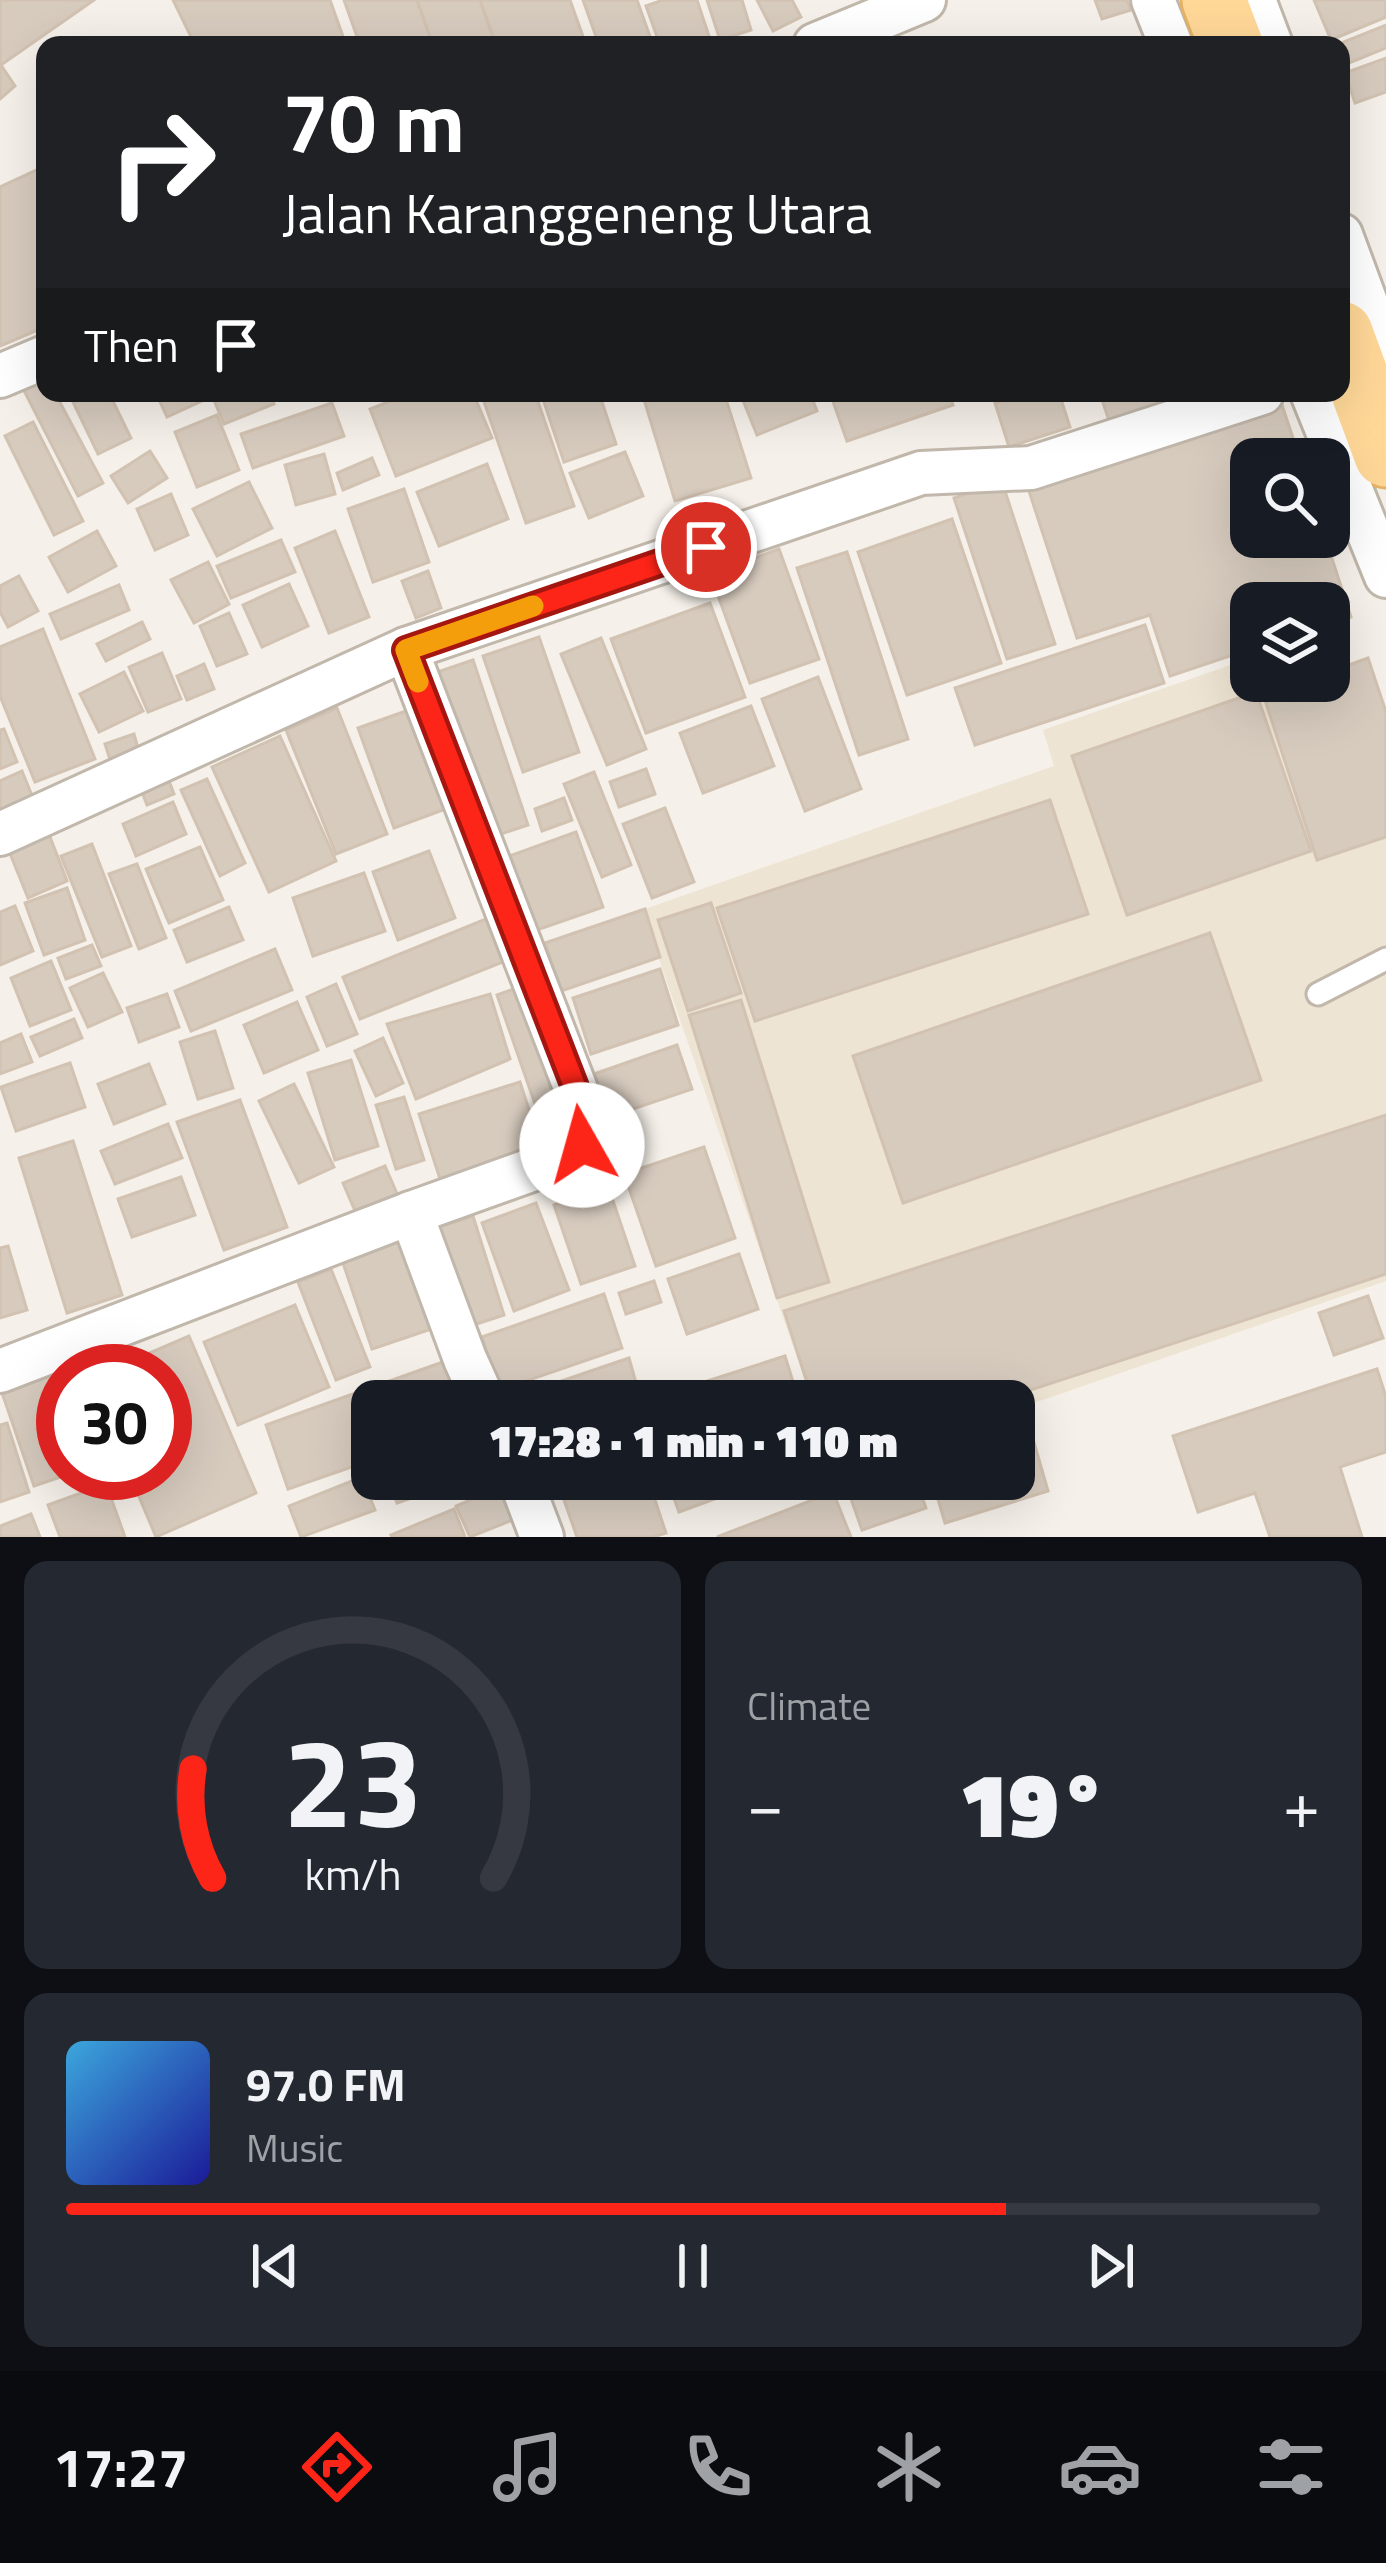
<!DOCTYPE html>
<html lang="en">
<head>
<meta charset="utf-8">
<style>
  :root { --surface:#171b24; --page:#242831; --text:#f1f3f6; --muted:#9ea1a6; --line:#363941; --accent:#fd2418 }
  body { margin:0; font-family:"Titillium Web",sans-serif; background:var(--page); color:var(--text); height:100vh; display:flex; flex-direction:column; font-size:45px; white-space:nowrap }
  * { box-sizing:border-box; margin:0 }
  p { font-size:39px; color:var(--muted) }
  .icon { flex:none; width:66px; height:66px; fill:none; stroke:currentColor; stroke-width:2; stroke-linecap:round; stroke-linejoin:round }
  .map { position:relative; height:1537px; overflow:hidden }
  .panel { display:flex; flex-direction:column; gap:24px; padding:24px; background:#0d0f14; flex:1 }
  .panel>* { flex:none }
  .banner { position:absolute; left:36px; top:36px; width:1314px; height:366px; border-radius:24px; box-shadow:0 12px 48px #0002; background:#202124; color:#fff; overflow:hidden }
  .buttons { position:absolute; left:1230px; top:438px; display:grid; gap:24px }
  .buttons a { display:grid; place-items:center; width:120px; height:120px; border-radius:24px; background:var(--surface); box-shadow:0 12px 48px #0002; font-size:60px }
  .speed { position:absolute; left:36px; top:1344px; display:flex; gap:24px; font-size:60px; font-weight:700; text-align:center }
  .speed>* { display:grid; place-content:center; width:156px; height:156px; border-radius:50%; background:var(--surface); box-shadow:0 12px 48px #0002; line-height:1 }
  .speed .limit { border:18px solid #d22; background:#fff; color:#111 }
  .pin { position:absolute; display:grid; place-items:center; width:102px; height:102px; color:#fff; margin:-51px; border:6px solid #fff; border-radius:50%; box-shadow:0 3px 12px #0007 }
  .me { position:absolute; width:132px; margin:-66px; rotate:353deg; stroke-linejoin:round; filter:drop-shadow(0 0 9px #0008) }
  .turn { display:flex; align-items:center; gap:42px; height:252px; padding:0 48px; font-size:54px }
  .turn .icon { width:156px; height:156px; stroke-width:2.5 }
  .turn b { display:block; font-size:84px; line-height:102px }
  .then { display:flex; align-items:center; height:114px; padding:0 48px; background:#0003; gap:24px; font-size:45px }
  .big { font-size:90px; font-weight:800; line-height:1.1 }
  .panel .tile { flex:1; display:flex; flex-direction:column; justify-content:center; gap:18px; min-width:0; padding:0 42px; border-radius:24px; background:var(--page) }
  .panel .dial { align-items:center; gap:0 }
  .dial svg { height:312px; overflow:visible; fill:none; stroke:var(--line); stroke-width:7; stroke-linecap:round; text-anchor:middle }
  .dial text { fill:var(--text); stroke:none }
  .song { display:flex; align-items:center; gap:36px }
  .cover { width:144px; height:144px; border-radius:18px; background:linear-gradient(135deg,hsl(200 70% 55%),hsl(240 70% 35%)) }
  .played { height:12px; border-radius:6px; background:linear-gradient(90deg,var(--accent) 75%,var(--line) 75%) }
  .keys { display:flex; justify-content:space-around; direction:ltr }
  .heat { display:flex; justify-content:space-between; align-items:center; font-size:66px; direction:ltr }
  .panel .tiles { flex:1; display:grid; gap:24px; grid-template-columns:1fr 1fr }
  .tile:last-child { grid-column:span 2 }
  .trip { position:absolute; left:351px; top:1380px; width:684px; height:120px; border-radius:24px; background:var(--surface); box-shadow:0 12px 48px #0002; font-weight:800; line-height:120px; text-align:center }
  .tabs { display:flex; height:192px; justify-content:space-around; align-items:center; background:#090b0e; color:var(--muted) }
  .tabs .icon { width:84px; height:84px }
  .tabs .selected { color:var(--accent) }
  .tabs b { font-size:54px; color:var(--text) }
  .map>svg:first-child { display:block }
  .education { fill:#eee4d3 }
  .building { fill:#d7cbbe; stroke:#d2c2b1; stroke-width:3 }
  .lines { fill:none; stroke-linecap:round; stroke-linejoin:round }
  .service-casing { stroke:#c1b7ab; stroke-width:27 }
  .minor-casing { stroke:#c1b7ab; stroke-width:48 }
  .primary-casing { stroke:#e6b366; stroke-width:69 }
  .service { stroke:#fff; stroke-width:21 }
  .minor { stroke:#fff; stroke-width:42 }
  .primary { stroke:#ffd898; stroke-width:63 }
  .route-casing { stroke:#a41710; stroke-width:30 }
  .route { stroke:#fd2418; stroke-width:21 }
  .slow { stroke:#f59e0b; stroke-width:21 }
</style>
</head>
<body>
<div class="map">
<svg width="1386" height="1537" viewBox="0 0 1386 1537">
  <rect width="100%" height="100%" fill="#f5f0e9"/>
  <!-- education -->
  <path class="education" d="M 1251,658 L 1251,681 L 1263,681 L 1324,859 L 1386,838 L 1386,1281 L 1014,1410 L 1014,1401 L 812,1401 L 642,910 L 1054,766 L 1043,730 Z"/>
  <!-- building -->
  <g class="building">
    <path d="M 0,0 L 94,0 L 1,65 L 15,86 L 0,99 Z"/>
    <path d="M 173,0 L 330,0 L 346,45 L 195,45 Z"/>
    <path d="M 344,0 L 417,0 L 433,45 L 360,45 Z"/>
    <path d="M 417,0 L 480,0 L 496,45 L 433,45 Z"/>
    <path d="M 480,0 L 570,0 L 586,45 L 496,45 Z"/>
    <path d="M 583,0 L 637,0 L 653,45 L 599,45 Z"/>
    <path d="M 663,0 L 697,0 L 712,45 L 660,45 L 646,6 Z"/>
    <path d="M 707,0 L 742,0 L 751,30 L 720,40 Z"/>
    <path d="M 757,0 L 792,0 L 801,17 L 773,31 Z"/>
    <path d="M 1095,0 L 1127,0 L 1131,10 L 1102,19 Z"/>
    <path d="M 1314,0 L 1386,0 L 1386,17 L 1331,40 Z"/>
    <path d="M 1386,25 L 1386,48 L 1349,63 L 1341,43 Z"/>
    <path d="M 1386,58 L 1386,92 L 1355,103 L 1345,73 Z"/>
    <path d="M 45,166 L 45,327 L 0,346 L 0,187 Z"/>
    <path d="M 45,374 L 45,393 L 55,393 L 103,483 L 78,496 L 16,375 Z"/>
    <path d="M 93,393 L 109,393 L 131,438 L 98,454 L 73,402 Z"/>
    <path d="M 156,393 L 203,393 L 206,399 L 167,417 Z"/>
    <path d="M 211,393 L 269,393 L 274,404 L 224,424 Z"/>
    <path d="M 410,393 L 473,393 L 492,438 L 396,476 L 370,409 Z"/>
    <path d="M 481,393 L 535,393 L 574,506 L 526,523 Z"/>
    <path d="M 541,393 L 599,393 L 616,444 L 564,462 Z"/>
    <path d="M 642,393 L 724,393 L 751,478 L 675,501 Z"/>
    <path d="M 740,393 L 810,393 L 817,411 L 757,435 Z"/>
    <path d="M 830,393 L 949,393 L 953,405 L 847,441 Z"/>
    <path d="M 1025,393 L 1059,393 L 1070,427 L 1009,447 L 995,403 Z"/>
    <path d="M 1103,393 L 1235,393 L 1114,435 L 1100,394 Z"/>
    <path d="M 332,403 L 344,436 L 253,468 L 241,434 Z"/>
    <path d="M 1282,405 L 1300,459 L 1251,459 L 1251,537 L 1325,537 L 1351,617 L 1329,624 L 1329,603 L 1251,603 L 1251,649 L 1170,676 L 1150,615 L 1077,638 L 1028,488 Z"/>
    <path d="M 217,415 L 239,470 L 197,487 L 175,432 Z"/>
    <path d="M 33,422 L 83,521 L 54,535 L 5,436 Z"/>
    <path d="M 150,451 L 167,478 L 128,503 L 111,476 Z"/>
    <path d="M 625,452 L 643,496 L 589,518 L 570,473 Z"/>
    <path d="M 324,454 L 335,494 L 296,505 L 285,465 Z"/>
    <path d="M 372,458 L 379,475 L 343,490 L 337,473 Z"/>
    <path d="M 487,464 L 508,519 L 439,546 L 417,492 Z"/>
    <path d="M 249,482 L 272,528 L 217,556 L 193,509 Z"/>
    <path d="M 1002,482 L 1055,644 L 1007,659 L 954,498 Z"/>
    <path d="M 404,489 L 429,562 L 373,582 L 348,509 Z"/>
    <path d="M 171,494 L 188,535 L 155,550 L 137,509 Z"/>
    <path d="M 952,519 L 1001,663 L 907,695 L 858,552 Z"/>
    <path d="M 97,531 L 116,566 L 68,592 L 49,557 Z"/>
    <path d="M 335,531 L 369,617 L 329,633 L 295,548 Z"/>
    <path d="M 281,540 L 295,572 L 231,598 L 217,566 Z"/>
    <path d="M 779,549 L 819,659 L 750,683 L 710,574 Z"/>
    <path d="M 847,552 L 908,739 L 859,755 L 797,568 Z"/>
    <path d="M 208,562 L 229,604 L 194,623 L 171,580 Z"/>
    <path d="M 428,571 L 441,608 L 416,618 L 402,581 Z"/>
    <path d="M 19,576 L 38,611 L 8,627 L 0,612 L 0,586 Z"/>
    <path d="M 289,584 L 308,626 L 262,647 L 243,605 Z"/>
    <path d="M 119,585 L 129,610 L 61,639 L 50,614 Z"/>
    <path d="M 710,603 L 745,697 L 646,733 L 611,639 Z"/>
    <path d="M 229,613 L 247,654 L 217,666 L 200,626 Z"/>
    <path d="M 142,622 L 150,639 L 106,661 L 97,644 Z"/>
    <path d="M 1145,625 L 1164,683 L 975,745 L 955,688 Z"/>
    <path d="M 43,629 L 95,759 L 35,782 L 0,696 L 0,647 Z"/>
    <path d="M 539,637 L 579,752 L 523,772 L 483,656 Z"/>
    <path d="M 601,638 L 646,749 L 607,765 L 561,654 Z"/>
    <path d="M 162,653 L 181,699 L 148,712 L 129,667 Z"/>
    <path d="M 1368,658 L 1386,712 L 1386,837 L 1317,860 L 1263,694 L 1302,681 L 1329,681 L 1329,672 Z"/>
    <path d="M 473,660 L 528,825 L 483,840 L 429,675 Z"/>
    <path d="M 204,664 L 214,689 L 187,700 L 177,676 Z"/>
    <path d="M 124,672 L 143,711 L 99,732 L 80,694 Z"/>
    <path d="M 818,677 L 861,789 L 805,811 L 762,699 Z"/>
    <path d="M 1256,692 L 1311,851 L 1127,915 L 1072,756 Z"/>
    <path d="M 423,705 L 459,804 L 394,828 L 358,728 Z"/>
    <path d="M 751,706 L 774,766 L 703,793 L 680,733 Z"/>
    <path d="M 337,708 L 387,834 L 336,854 L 286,730 Z"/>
    <path d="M 4,729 L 17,762 L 0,769 L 0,730 Z"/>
    <path d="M 134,734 L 141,759 L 113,769 L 105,744 Z"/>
    <path d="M 280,736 L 336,861 L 269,892 L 212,767 Z"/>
    <path d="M 164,768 L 174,794 L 147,805 L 137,779 Z"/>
    <path d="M 646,769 L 655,794 L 619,807 L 610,782 Z"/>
    <path d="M 22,771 L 35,803 L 0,817 L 0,781 Z"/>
    <path d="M 594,772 L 631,865 L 602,877 L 564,784 Z"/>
    <path d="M 207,779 L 245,863 L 220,876 L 181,790 Z"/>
    <path d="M 564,798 L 572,820 L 542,831 L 535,809 Z"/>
    <path d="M 1050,800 L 1088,914 L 755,1021 L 717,908 Z"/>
    <path d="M 173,802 L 186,834 L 136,856 L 123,824 Z"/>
    <path d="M 665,808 L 694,882 L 652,898 L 623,824 Z"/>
    <path d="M 47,829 L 67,881 L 28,898 L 7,846 Z"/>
    <path d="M 576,832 L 603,907 L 528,933 L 501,859 Z"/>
    <path d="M 92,844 L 131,946 L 102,957 L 61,856 Z"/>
    <path d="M 200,847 L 223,900 L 169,923 L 146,869 Z"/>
    <path d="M 429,851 L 455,918 L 398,940 L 373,872 Z"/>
    <path d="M 137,864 L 166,938 L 139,949 L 109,874 Z"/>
    <path d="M 364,873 L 385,931 L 313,956 L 293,898 Z"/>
    <path d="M 67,888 L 85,940 L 44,955 L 25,903 Z"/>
    <path d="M 711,903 L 741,993 L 688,1011 L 658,920 Z"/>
    <path d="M 15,906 L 33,951 L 0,965 L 0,912 Z"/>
    <path d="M 229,907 L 243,940 L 187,962 L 174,930 Z"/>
    <path d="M 645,909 L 660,957 L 561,991 L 545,943 Z"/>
    <path d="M 486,919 L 503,962 L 360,1019 L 343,977 Z"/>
    <path d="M 1210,933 L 1261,1080 L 903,1203 L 853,1056 Z"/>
    <path d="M 92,945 L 101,966 L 66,979 L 58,958 Z"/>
    <path d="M 275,949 L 292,990 L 191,1031 L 175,991 Z"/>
    <path d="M 51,961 L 71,1010 L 30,1026 L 11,978 Z"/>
    <path d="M 660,969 L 678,1025 L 591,1054 L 573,998 Z"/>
    <path d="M 103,973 L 122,1012 L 88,1027 L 70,988 Z"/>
    <path d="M 336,984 L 357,1034 L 327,1046 L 307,997 Z"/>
    <path d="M 528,984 L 573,1114 L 542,1124 L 497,995 Z"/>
    <path d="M 167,994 L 179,1027 L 139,1042 L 127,1008 Z"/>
    <path d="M 490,994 L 510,1059 L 416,1099 L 387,1024 Z"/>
    <path d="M 741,1000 L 829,1282 L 777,1298 L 689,1015 Z"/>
    <path d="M 297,1002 L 318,1050 L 264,1073 L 244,1025 Z"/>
    <path d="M 74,1019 L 82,1038 L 40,1056 L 31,1037 Z"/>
    <path d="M 215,1031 L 233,1088 L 198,1099 L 180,1042 Z"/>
    <path d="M 21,1034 L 32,1062 L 0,1074 L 0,1043 Z"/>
    <path d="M 383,1038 L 403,1083 L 376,1096 L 355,1051 Z"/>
    <path d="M 677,1045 L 692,1089 L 609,1117 L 594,1074 Z"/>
    <path d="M 351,1060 L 378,1146 L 335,1160 L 308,1073 Z"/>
    <path d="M 70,1063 L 85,1107 L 16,1131 L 1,1087 Z"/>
    <path d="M 149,1064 L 165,1104 L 114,1124 L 98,1084 Z"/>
    <path d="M 520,1082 L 543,1153 L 442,1185 L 419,1114 Z"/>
    <path d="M 294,1084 L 334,1167 L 299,1183 L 259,1101 Z"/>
    <path d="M 404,1097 L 424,1160 L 396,1169 L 376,1105 Z"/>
    <path d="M 240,1100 L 287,1227 L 224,1250 L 177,1122 Z"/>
    <path d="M 1386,1115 L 1386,1274 L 997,1401 L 813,1401 L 784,1311 Z"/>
    <path d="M 168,1124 L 182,1158 L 115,1184 L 101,1151 Z"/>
    <path d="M 73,1141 L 122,1295 L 67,1313 L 19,1158 Z"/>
    <path d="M 704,1147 L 735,1238 L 656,1266 L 624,1174 Z"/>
    <path d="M 385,1166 L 398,1196 L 356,1213 L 343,1183 Z"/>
    <path d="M 181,1177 L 195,1215 L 132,1237 L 118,1199 Z"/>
    <path d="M 608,1186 L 635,1266 L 581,1284 L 554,1205 Z"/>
    <path d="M 536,1203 L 569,1290 L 514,1311 L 482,1223 Z"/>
    <path d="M 473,1216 L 504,1315 L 458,1330 L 427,1231 Z"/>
    <path d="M 408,1234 L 440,1326 L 372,1349 L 341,1257 Z"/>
    <path d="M 8,1246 L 27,1310 L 0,1318 L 0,1248 Z"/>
    <path d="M 739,1254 L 758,1309 L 687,1334 L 668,1279 Z"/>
    <path d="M 331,1269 L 370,1367 L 336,1380 L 298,1282 Z"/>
    <path d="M 654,1281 L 661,1302 L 626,1314 L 619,1293 Z"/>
    <path d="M 604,1294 L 622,1348 L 500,1390 L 482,1337 Z"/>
    <path d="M 1368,1296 L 1383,1338 L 1334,1355 L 1319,1313 Z"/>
    <path d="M 295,1305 L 329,1387 L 238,1425 L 204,1342 Z"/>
    <path d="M 189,1336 L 256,1493 L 156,1537 L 129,1473 L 165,1473 L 165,1371 L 108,1371 Z"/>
    <path d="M 785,1356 L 799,1401 L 706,1401 L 701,1383 Z"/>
    <path d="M 457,1357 L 473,1401 L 372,1401 L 372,1460 L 288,1489 L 266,1425 Z"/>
    <path d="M 629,1358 L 637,1386 L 594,1401 L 528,1401 L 526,1393 Z"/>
    <path d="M 62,1366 L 63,1473 L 72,1473 L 34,1486 L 0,1387 Z"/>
    <path d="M 1377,1369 L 1386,1397 L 1386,1452 L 1340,1467 L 1362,1537 L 1270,1537 L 1255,1493 L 1198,1512 L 1173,1436 Z"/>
    <path d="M 7,1423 L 29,1492 L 0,1502 L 0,1425 Z"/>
    <path d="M 1031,1432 L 1048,1491 L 945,1523 L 932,1479 L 1014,1479 L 1014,1438 Z"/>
    <path d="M 362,1477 L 375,1510 L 301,1537 L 289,1506 Z"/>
    <path d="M 388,1479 L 466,1479 L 397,1503 Z"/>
    <path d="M 628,1479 L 648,1479 L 666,1533 L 653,1537 L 577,1537 L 564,1500 Z"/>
    <path d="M 667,1479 L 723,1479 L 728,1494 L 679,1512 Z"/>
    <path d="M 844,1479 L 916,1479 L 926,1508 L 862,1530 Z"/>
    <path d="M 106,1484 L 125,1537 L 60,1537 L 48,1505 Z"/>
    <path d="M 506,1485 L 520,1517 L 470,1537 L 456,1506 Z"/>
    <path d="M 833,1492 L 851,1537 L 717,1537 Z"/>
    <path d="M 454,1509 L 465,1537 L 392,1537 L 391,1535 Z"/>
    <path d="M 31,1514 L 40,1537 L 0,1537 L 0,1526 Z"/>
  </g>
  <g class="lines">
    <!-- service casing -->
    <g class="service-casing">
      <path id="service" d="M 1318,994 L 1386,959"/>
    </g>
    <!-- minor casing -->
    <g class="minor-casing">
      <g id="minor">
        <path d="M 1153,0 L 1171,45"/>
        <path d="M 1254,0 L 1271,45"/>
        <path d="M 815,45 L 924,0"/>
        <path d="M 1341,235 L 1386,357"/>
        <path d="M 0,376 L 45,357"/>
        <path d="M 1312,393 L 1386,576"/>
        <path d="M 0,834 L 406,649 L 921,473 L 1031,468 L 1262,393"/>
        <path d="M 411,1213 L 465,1359 L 484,1401"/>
        <path d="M 0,1371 L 411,1213 L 573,1155 C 585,1142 589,1131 585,1113 L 406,649"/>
        <path d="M 520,1479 L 542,1537"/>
      </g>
    </g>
    <!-- primary casing -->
    <g class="primary-casing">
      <g id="primary">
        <path d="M 1214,0 L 1231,45"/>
        <path d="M 1341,333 L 1386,455"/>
      </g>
    </g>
    <!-- service -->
    <use href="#service" class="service"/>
    <!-- minor -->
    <use href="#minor" class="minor"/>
    <!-- primary -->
    <use href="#primary" class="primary"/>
  </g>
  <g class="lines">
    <!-- route casing -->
    <g class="route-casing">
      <path id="route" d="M 582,1145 L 587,1125 L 585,1113 L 406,650 L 706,547"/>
    </g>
    <!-- route -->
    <use href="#route" class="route"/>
    <!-- slow -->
    <path class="slow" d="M 418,682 L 406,650 L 533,606"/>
  </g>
</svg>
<div class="buttons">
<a><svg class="icon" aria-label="search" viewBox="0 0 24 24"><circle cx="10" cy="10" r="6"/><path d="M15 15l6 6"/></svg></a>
<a><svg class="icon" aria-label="layers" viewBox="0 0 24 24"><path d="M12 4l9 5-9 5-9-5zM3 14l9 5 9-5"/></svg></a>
</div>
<div class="speed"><div class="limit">30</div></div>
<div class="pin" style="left:706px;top:547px;background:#d93025"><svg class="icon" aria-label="arrive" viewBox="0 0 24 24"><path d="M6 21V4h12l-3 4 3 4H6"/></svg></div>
<svg class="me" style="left:582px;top:1145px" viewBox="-20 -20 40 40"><circle r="19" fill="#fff"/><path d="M0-13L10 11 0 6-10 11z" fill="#fd2418"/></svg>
<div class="trip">17:28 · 1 min · 110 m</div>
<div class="banner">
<div class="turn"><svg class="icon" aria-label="right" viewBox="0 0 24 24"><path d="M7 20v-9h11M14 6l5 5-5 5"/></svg><div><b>70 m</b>Jalan Karanggeneng Utara</div></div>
<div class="then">Then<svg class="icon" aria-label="arrive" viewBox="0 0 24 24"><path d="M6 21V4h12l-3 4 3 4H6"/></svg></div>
</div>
</div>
<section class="panel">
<div class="tiles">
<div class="tile dial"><svg viewBox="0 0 100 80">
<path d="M14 69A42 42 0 1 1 86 69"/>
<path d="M14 69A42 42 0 0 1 9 41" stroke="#fd2418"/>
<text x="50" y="56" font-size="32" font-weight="700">23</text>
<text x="50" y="72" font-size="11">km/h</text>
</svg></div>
<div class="tile"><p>Climate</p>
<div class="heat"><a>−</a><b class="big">19°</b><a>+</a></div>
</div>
<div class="tile">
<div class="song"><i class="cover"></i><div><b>97.0 FM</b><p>Music</p></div></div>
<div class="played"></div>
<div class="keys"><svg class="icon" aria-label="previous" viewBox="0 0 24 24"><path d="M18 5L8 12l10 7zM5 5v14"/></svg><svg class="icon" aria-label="pause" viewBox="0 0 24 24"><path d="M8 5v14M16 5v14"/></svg><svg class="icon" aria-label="next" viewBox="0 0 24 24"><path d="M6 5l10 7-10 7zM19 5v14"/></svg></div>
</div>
</div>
</section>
<nav class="tabs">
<b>17:27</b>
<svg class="icon selected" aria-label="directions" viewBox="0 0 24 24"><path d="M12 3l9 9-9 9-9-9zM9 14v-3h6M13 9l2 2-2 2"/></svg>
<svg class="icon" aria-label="music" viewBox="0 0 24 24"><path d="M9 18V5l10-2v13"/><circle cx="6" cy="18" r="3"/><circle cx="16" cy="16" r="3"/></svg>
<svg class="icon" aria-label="phone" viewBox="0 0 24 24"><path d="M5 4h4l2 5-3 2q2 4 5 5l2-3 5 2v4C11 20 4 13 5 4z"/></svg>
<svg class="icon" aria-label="climate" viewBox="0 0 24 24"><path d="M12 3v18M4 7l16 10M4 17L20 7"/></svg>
<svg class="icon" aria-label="car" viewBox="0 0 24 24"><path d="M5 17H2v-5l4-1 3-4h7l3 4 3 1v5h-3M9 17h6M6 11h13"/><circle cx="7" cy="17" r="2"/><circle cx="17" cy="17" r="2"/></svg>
<svg class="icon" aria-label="filters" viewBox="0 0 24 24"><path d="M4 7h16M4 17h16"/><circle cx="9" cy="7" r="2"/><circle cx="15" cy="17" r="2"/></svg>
</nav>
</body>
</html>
